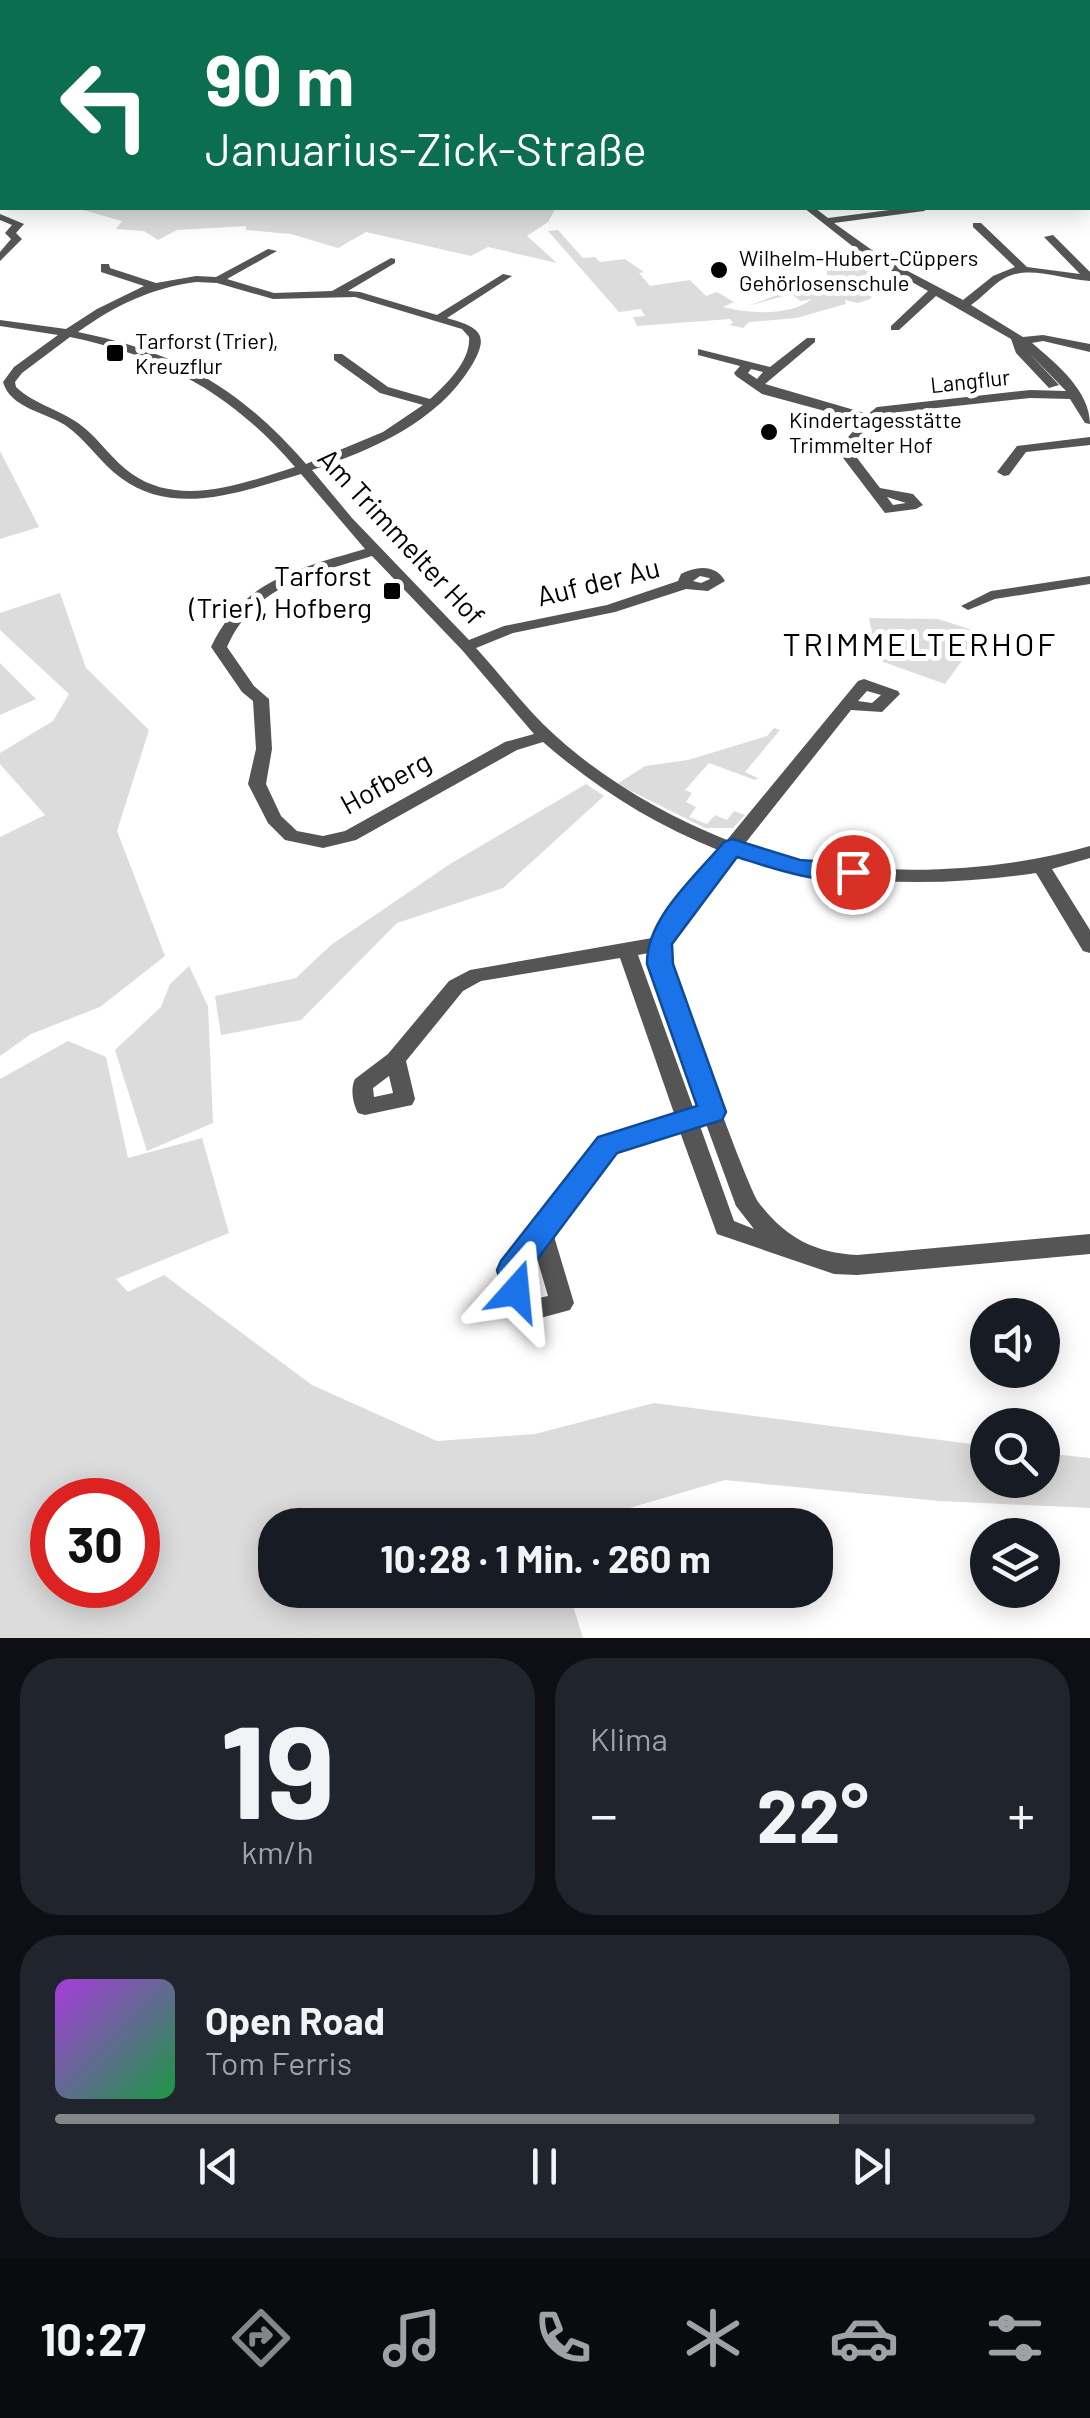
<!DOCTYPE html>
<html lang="de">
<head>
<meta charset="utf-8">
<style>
  :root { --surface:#171b24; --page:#20242c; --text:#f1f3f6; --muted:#9ea1a6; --line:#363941; --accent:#858687 }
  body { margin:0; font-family:Barlow,sans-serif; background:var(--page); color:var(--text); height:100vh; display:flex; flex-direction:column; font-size:38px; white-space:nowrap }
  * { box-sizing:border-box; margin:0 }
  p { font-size:32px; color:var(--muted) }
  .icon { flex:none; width:55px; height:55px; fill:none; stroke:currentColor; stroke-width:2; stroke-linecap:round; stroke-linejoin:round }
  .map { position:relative; height:1638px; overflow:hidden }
  .drawer { display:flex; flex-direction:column; gap:20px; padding:20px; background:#0d0f14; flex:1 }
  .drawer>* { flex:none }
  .guide { position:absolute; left:0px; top:0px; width:1090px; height:210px; box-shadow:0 5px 25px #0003; background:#0b6e4f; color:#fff; overflow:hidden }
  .buttons { position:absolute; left:970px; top:1298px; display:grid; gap:20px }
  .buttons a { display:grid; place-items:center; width:90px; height:90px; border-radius:50%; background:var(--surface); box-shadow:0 5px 25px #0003; font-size:50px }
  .speed { position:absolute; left:30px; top:1478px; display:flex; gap:20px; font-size:50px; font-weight:700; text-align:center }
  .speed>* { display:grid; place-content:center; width:130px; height:130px; border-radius:50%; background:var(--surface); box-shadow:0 5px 25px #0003; line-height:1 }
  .speed .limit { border:15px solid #d22; background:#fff; color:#111 }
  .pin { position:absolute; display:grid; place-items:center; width:85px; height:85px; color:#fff; margin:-42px; border:5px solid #fff; border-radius:50%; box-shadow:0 2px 10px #0007 }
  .me { position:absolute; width:110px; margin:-55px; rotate:18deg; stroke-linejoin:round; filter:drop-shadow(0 0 8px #0008) }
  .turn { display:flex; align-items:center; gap:35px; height:210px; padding:0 40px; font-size:45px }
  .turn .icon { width:130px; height:130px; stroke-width:2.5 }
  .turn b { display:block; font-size:70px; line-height:85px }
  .big { font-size:75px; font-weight:700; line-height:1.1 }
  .drawer .tile { flex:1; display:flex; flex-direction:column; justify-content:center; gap:15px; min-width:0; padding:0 35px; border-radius:40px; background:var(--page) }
  .drawer .dial { align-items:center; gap:0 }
  .dial b { font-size:130px; line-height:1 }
  .song { display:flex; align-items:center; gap:30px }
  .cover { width:120px; height:120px; border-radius:15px; background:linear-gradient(135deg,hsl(280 70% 55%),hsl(140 70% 35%)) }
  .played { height:10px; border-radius:5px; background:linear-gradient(90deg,var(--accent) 80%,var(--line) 80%) }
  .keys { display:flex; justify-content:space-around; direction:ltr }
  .heat { display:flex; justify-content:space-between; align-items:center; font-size:55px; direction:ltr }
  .drawer .tiles { flex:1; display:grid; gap:20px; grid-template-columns:1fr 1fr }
  .tile:last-child { grid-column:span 2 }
  .trip { position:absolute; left:258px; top:1508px; width:575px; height:100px; border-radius:40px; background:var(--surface); box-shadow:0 5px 25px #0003; font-weight:700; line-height:100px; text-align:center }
  .tab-bar { display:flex; height:160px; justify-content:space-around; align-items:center; background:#090b0e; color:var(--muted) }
  .tab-bar .icon { width:70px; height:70px }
  .tab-bar .on { color:var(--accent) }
  .tab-bar b { font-size:45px; color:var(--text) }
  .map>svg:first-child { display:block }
  .green { fill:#dcdcdc; fill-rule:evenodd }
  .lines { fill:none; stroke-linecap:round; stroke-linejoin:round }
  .minor { fill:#555; fill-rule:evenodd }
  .secondary { fill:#222; fill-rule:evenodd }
  .route { fill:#1a73e8; stroke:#114b97; stroke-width:2.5 }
  .poi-dot { fill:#000; stroke:#fff; stroke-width:4 }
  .labels { text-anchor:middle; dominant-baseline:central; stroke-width:10; stroke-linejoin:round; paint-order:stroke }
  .far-poi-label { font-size:22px; fill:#000; stroke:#fff; text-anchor:start }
  .far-street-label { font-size:22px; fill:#000; stroke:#fff }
  .street-label { font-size:28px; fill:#000; stroke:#fff }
  .poi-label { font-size:28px; fill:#000; stroke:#fff; text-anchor:end }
  .quarter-label { font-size:32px; letter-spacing:2.5px; fill:#000; stroke:#fff }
</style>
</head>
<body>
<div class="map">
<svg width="1090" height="1638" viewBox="0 0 1090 1638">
  <rect width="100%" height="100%" fill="#fff"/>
  <!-- green -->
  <g class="green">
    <path d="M 76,208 L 556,208 L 548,222 L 527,236 L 557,263 L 488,247 L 471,256 L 366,232 L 338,248 L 291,234 L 246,230 L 246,226 L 177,230 L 158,240 L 144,231 L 116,229 L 122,221 Z"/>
    <path d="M 558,230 L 583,258 L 595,257 L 600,262 L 625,259 L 644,272 L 639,273 L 650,286 L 690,280 L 706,296 L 717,292 L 734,302 L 723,307 C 749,314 791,316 812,299 L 801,301 L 791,294 L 748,306 L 790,290 L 801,278 L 817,282 L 827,279 L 827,271 L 835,270 L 833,266 L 840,267 L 839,271 L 849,269 L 845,260 L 854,261 L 881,280 L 870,299 L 858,303 L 845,300 L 846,304 L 796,318 L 749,322 L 743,328 L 729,325 L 733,323 L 730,319 L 637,326 L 633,317 L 645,316 L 641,309 L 619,312 L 548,231 Z"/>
    <path d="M 0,451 L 39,527 L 0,539 Z"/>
    <path d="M 60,593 L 86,668 L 149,730 L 117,831 L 165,956 L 100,1007 L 31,1034 L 0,1056 L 0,837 L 45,815 L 0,764 L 0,753 L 53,721 L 69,694 L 0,630 L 0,613 Z"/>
    <path d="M 869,618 L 938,619 L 982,633 L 945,684 L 878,660 Z"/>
    <path d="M 0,663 L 36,699 L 0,715 Z"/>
    <path d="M 774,728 L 780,730 L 745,772 L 758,778 L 755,780 L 709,763 L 685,790 L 692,793 L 686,802 L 696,807 L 689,817 L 707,824 L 715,815 L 727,820 L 734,811 L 745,815 L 733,828 L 705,828 L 617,784 L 645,766 L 688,760 L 767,736 Z"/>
    <path d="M 586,784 L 604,796 L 503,888 L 397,923 L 301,1020 L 221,1035 L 215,996 L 296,978 L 331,945 L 450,864 Z"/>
    <path d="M 189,966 L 208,1006 L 213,1123 L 147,1151 L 115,1050 L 161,1007 L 170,984 Z"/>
    <path d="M 68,1041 L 106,1057 L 128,1158 L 202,1138 L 229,1233 L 116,1279 L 128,1292 L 164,1275 L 312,1385 L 437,1441 L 535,1434 L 654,1403 L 987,1446 L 988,1480 L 1042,1480 L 1043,1453 L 1090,1458 L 1090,1508 L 939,1501 L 725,1480 L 609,1514 L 596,1525 L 275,1525 L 275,1590 L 568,1590 L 583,1638 L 0,1638 L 0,1079 ZM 52,1500 L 138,1500 L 138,1585 L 52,1585 Z"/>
  </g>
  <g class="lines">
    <!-- minor -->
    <g class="minor">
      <path d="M 907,0 L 915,0 L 915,2 L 908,2 Z"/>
      <path d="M 1011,0 L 1019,0 L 1020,2 L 1013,2 Z"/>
      <rect x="1088" y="29" width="2" height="4"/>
      <path d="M 1090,127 L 1090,133 L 1088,134 L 1088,128 Z"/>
      <path d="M 2,150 L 2,158 L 0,159 L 0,151 Z"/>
      <path d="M 1088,153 L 1090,154 L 1090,162 L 1088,161 Z"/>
      <path d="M 804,208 L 815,208 L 828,218 L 905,208 L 929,208 L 924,211 L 834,223 L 883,258 L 963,300 L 993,276 L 1015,267 L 973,227 L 973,223 L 981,223 L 1027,267 L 1080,274 L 1044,237 L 1053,235 L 1090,272 L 1090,281 C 1063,280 1028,264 1003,279 C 991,286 983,297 971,305 L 1023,337 L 1043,335 L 1090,344 L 1090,352 L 1043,341 L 1032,343 C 1057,364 1090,391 1090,424 L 1085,423 L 1070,399 L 1030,398 L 881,414 L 851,450 L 880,488 L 913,494 L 923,505 L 916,509 L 885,513 L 837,450 L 862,421 L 762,394 L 736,376 L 734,373 L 740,366 L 698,355 L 698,349 L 770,367 L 807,338 L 815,338 L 815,342 L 765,384 L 868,414 L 877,407 L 1030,390 L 1066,391 L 1028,352 L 1059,385 L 1049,388 L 1016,353 L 1011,339 L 936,296 L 899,330 L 891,330 L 891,326 L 928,291 L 865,256 ZM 751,369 L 763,372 L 757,379 L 748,373 ZM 887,497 L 906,503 L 893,505 Z"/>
      <path d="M 0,214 L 24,224 L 16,233 L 22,239 L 0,261 L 0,252 L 11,239 L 5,233 L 12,225 L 0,220 Z"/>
      <path d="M 268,249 L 277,251 L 227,279 L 274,293 L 332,291 L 391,258 L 395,259 L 395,263 L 348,291 L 360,292 L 437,315 L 503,274 L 512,276 L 447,318 C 478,327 491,333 472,365 C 438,422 372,450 312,470 L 352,518 L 469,640 L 504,626 L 607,605 L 678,581 L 681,574 C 696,566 716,564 725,581 L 708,591 L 686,589 L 615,612 L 513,633 L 476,648 C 499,673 519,700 543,724 C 595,775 660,813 727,840 L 858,681 L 864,679 L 898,691 L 900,694 L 882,712 L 851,710 L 743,846 C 847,879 986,876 1090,846 L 1090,858 L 1052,869 L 1090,930 L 1090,953 L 1083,951 L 1036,873 C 937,888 829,886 734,855 C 715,878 671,920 668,950 C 667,966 747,1188 759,1203 C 785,1237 814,1253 857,1255 L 1090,1234 L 1090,1254 L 857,1275 L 834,1274 L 717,1234 L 680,1132 L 615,1152 L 553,1233 L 574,1303 L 570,1310 L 522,1323 L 514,1319 L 500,1270 L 503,1263 L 600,1139 L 675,1116 L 620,958 L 481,981 L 463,991 L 406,1061 L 415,1099 L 412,1105 L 365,1115 L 358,1113 C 353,1104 350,1089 355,1079 L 388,1054 L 449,981 L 470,970 L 652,938 L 673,905 L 718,850 C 653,824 596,788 543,742 L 517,750 L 356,840 L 323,848 L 285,840 L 268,823 L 248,784 L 256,749 L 253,701 L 242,692 L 211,647 C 242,580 300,568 365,549 L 301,474 C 243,491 175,518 121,478 C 100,463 87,440 65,425 C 45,412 10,408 3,382 L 14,367 L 58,335 L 0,326 L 0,320 L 66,329 L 97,309 L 144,286 L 101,272 L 101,264 L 109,264 L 110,268 L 156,283 L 196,276 L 216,277 ZM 196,282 L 217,283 L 273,299 L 355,297 L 462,329 L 469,337 C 471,360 447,384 430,399 L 388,387 L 342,354 L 334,354 L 334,360 L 380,393 L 423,405 L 383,432 L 306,464 C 240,388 177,352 78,332 C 114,306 151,288 196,282 ZM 70,337 C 165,357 231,393 295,467 C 244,483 181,508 132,474 C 113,461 100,440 82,426 C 62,410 35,405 16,387 L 15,382 L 22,373 ZM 372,556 L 462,650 L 534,734 L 505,742 L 345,831 L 323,836 L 297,831 L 281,816 L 266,784 L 272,749 L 269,699 L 254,686 L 227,647 C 254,585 313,574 372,556 ZM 700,576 L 709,578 L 710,579 L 701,583 L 693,581 ZM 867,691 L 881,695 L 872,703 L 858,701 ZM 649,953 L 653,973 L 701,1108 L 694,1110 L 638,955 ZM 389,1076 L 393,1093 L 374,1097 L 373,1088 ZM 706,1124 L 736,1206 L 754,1229 L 734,1221 L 700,1126 ZM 536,1255 L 548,1296 L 530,1300 L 523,1272 Z"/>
      <path d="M 1090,437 L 1090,445 L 1026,452 L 1009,475 L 1004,476 L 997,472 L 1017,446 Z"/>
      <path d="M 1090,576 L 1090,584 L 995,599 L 968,610 L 961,606 L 991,591 Z"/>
    </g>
    <!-- secondary -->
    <g class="secondary">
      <rect x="0" y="14" width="2" height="6"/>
      <path d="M 1090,52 L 1090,58 L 1088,59 L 1088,53 Z"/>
      <rect x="0" y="68" width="2" height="6"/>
    </g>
  </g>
  <!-- route -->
  <path class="route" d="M 732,839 L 800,860 L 853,864 L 865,872 C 847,895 763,865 737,857 L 672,944 L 673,964 L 726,1112 L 722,1120 L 617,1153 L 527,1273 L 532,1291 L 527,1301 L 516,1305 L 506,1301 L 497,1270 L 501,1261 L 598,1137 L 697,1106 L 647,964 C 646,918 696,876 724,842 Z"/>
  <!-- markers -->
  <g class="poi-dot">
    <circle cx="719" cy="270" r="10"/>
    <rect x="105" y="343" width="20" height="20" rx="5"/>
    <circle cx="769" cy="432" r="10"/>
    <rect x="382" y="581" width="20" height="20" rx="5"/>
  </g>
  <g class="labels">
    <!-- far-poi labels -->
    <g class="far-poi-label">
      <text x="739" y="257">Wilhelm-Hubert-Cüppers<tspan x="739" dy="25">Gehörlosenschule</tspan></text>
      <text x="135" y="340">Tarforst (Trier),<tspan x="135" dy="25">Kreuzflur</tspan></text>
      <text x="789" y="419">Kindertagesstätte<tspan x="789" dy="25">Trimmelter Hof</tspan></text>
    </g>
    <!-- far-street labels -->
    <g class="far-street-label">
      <text transform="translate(970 380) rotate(-6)">Langflur</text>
    </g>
    <!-- street labels -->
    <g class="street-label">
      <text transform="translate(402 536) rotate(47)">Am Trimmelter Hof</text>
      <text transform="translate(598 581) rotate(-14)">Auf der Au</text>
      <text transform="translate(385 782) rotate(-29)">Hofberg</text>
    </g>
    <!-- poi labels -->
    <g class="poi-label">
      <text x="372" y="575">Tarforst<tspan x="372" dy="32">(Trier), Hofberg</tspan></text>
    </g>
    <!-- quarter labels -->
    <g class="quarter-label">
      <text x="920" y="643">TRIMMELTERHOF</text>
    </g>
  </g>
</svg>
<div class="buttons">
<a><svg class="icon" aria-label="sound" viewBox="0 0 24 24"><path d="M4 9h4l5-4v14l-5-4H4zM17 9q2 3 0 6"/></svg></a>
<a><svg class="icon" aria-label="search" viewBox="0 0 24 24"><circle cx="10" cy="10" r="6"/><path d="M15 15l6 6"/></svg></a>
<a><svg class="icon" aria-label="layers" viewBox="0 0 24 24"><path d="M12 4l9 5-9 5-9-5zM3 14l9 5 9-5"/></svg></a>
</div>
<div class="speed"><div class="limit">30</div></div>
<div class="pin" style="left:853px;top:872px;background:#d93025"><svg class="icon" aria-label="arrive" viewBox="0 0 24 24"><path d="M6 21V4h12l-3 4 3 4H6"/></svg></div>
<svg class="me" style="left:516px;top:1291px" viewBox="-20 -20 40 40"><path d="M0-17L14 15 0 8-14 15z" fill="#1a73e8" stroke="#fff" stroke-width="4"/></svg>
<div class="trip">10:28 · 1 Min. · 260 m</div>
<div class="guide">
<div class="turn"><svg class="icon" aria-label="left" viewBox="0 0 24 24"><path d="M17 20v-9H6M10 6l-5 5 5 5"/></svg><div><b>90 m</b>Januarius-Zick-Straße</div></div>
</div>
</div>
<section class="drawer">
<div class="tiles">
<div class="tile dial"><b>19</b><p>km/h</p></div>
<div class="tile"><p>Klima</p>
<div class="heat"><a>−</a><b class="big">22°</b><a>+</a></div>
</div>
<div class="tile">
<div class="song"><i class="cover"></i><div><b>Open Road</b><p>Tom Ferris</p></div></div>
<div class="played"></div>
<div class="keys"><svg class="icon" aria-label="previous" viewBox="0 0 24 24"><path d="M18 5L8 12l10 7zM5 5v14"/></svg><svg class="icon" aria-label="pause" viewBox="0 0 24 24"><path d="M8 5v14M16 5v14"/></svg><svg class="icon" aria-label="next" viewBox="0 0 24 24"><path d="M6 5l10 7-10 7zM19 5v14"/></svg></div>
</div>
</div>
</section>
<nav class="tab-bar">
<b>10:27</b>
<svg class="icon on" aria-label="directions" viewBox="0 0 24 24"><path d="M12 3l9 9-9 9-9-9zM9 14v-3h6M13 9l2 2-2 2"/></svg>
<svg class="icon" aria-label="music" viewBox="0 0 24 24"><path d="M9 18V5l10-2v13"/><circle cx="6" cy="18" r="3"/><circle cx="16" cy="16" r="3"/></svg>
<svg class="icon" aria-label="phone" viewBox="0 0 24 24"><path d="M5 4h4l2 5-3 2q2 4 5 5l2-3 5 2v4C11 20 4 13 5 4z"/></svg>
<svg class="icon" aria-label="climate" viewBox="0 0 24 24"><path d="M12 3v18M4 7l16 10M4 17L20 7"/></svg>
<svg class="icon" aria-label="car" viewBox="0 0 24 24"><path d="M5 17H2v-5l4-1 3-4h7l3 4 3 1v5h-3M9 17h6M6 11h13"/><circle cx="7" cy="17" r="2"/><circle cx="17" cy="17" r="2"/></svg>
<svg class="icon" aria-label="filters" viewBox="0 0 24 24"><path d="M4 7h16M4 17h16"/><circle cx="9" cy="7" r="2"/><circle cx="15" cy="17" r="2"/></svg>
</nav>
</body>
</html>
